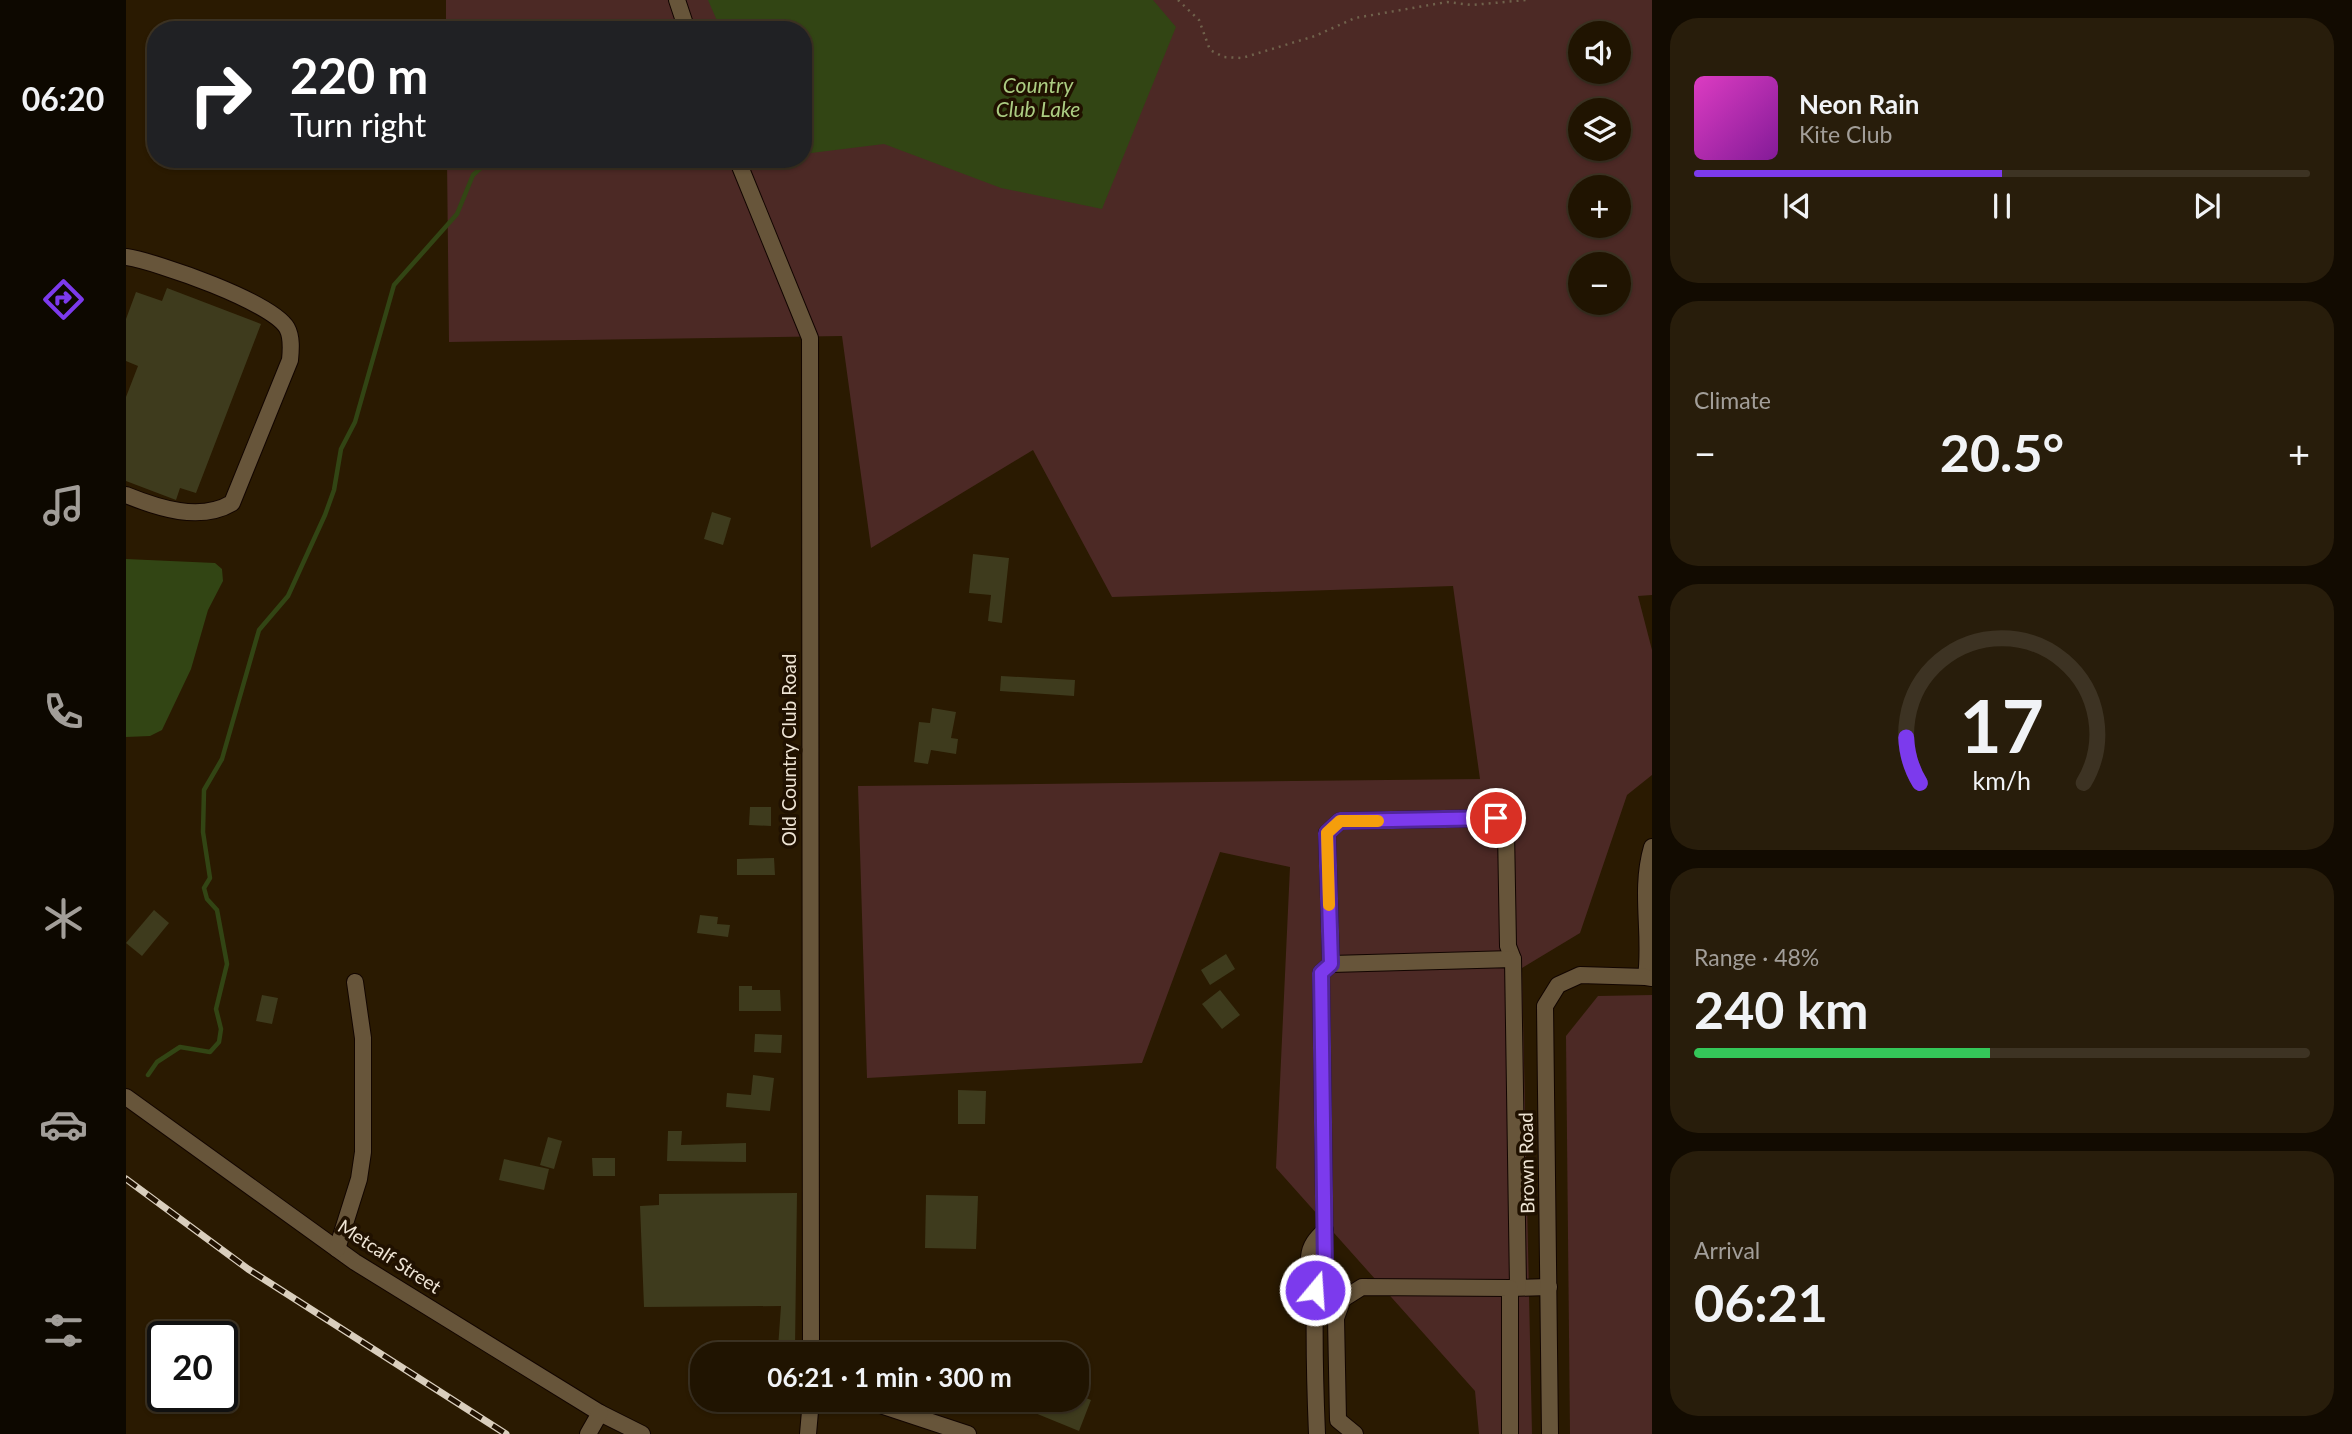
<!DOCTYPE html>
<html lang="en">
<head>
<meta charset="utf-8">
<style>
  :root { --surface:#201401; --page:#281d0b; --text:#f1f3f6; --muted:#a29e99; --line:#3d3323; --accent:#7c3aed }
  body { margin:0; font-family:Lato,sans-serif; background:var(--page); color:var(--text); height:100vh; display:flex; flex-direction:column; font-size:26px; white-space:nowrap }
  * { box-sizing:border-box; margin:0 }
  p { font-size:23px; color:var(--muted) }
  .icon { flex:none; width:38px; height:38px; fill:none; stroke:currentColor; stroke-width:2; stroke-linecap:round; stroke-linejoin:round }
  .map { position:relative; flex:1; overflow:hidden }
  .drawer { display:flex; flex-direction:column; gap:18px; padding:18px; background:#120b01; width:700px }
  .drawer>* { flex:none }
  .guide { position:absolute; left:21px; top:21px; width:665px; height:147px; border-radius:28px; box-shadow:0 2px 5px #0004,0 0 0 2px var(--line); background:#202124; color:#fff; overflow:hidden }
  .buttons { position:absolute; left:1442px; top:21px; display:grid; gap:14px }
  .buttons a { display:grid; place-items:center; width:63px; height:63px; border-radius:50%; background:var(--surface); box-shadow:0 2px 5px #0004,0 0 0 2px var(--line); font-size:35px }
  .speed { position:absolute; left:21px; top:1321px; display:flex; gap:14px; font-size:35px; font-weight:700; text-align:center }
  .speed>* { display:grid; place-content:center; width:91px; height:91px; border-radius:50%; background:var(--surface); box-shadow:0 2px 5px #0004,0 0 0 2px var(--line); line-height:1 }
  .speed .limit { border:4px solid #111; border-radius:10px; background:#fff; color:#111 }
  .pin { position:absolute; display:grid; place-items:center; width:60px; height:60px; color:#fff; margin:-30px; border:4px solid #fff; border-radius:50%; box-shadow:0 2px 7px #0007 }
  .me { position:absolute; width:77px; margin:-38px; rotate:18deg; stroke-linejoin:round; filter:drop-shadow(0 0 5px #0008) }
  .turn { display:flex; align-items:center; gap:24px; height:147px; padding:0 28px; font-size:32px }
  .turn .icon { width:91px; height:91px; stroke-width:2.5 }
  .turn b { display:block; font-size:49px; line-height:60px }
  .big { font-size:52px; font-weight:700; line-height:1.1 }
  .drawer .tile { flex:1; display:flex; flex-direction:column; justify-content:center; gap:10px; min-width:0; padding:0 24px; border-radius:28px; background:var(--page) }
  .drawer .dial { align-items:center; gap:0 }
  .dial svg { height:182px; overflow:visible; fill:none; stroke:var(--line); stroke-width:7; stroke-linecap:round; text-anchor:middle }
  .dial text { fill:var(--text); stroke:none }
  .song { display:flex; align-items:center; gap:21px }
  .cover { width:84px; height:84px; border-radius:10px; background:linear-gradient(135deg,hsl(310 70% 55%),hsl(290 70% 35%)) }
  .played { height:7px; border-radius:4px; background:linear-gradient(90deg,var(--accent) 50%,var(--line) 50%) }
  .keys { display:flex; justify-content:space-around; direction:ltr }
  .heat { display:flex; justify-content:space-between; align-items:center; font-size:38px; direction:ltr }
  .charge { height:10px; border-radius:5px; background:linear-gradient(90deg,#34c759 48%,var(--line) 0) }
  .trip { position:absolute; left:564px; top:1342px; width:399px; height:70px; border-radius:28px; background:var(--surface); box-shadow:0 2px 5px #0004,0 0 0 2px var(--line); font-weight:700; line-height:70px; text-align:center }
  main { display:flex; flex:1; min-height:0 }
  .tab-bar { display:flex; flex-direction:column; width:126px; justify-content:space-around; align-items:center; background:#0d0800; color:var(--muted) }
  .tab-bar .icon { width:49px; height:49px }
  .tab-bar .current { color:var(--accent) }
  .tab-bar b { font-size:32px; color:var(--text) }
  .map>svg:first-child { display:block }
  .green { fill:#4c2925; fill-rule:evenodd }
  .water { fill:#324514 }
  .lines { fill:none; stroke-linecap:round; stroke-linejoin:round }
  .stream { stroke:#324514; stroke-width:4.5 }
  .building { fill:#3e3b1d }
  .minor-casing { stroke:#120500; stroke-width:18 }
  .path { stroke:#70624c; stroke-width:2.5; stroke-dasharray:2 5; stroke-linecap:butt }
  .minor { stroke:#67553a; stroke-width:16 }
  .rail-casing { stroke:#d9cebd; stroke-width:7 }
  .rail { stroke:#201100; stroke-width:4.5; stroke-dasharray:13; stroke-linecap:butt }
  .route-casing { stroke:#51269a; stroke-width:18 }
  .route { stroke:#7c3aed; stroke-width:12 }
  .slow { stroke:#f59e0b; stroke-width:12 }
  .labels { text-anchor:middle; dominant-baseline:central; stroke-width:7; stroke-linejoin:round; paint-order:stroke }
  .street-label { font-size:19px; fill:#eee4d4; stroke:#201100 }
  .water-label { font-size:21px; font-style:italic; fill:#accd82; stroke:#201100 }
</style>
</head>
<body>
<main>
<nav class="tab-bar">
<b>06:20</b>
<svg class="icon current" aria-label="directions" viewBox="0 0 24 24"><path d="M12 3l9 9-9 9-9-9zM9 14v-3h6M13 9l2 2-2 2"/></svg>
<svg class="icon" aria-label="music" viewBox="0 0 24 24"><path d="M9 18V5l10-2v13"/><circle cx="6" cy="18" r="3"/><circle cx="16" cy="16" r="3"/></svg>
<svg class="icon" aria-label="phone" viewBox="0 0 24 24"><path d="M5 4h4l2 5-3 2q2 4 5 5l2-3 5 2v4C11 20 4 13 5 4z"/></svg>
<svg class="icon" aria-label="climate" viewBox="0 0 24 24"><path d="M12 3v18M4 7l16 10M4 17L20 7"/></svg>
<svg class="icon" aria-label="car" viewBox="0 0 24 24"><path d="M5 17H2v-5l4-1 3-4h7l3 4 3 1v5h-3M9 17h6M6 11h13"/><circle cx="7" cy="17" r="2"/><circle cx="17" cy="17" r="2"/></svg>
<svg class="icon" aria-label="filters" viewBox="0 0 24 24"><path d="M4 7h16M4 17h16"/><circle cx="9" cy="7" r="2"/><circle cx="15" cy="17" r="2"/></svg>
</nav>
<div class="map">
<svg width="1526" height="1434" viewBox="0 0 1526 1434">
  <rect width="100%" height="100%" fill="#2a1a01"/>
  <!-- green -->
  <g class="green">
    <path d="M 320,0 L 1526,0 L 1526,595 L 1512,596 L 1526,650 L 1526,775 L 1501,795 L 1454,933 L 1396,968 L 1406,1434 L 1353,1434 L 1349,1391 L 1150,1168 L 1164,867 L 1094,852 L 1016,1063 L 741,1078 L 732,786 L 1354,779 L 1327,586 L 986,597 L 907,450 L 745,548 L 716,336 L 323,342 L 321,159 L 677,159 L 677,30 L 320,30 ZM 1454,33 L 1493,33 L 1493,72 L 1454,72 ZM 1454,110 L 1493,110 L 1493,149 L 1454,149 ZM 1454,187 L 1493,187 L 1493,226 L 1454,226 ZM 1454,264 L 1493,264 L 1493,303 L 1454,303 Z"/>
    <path d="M 1526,995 L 1526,1434 L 1444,1434 L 1440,1036 L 1472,996 Z"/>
  </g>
  <!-- water -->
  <g class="water">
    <path d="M 582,0 L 1027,0 L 1050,27 L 976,209 L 875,188 L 758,144 L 677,154 L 677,30 L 595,30 Z"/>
    <path d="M 0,559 L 89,563 L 96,569 L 97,581 L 82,610 L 65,669 L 36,730 L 24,736 L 0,737 Z"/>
  </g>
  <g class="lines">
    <!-- stream -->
    <path class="stream" d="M 22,1075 L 31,1062 L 54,1047 L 84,1052 L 93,1042 L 95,1029 L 90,1009 L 101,964 L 91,910 L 81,899 L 78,888 L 84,878 L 77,832 L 78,790 L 96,759 L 133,630 L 162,596 L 199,515 L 208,490 L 215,449 L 229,422 L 268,285 L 331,214 L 347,175 L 365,159"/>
  </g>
  <!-- building -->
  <g class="building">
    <path d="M 41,288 L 135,324 L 70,493 L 54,488 L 50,500 L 0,481 L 0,397 L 12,366 L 0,361 L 0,319 L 10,292 L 36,301 Z"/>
    <path d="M 586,512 L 605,518 L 597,545 L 578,539 Z"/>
    <path d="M 847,554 L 883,558 L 876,623 L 862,621 L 865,595 L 843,593 Z"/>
    <path d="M 875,676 L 949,680 L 948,696 L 874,691 Z"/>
    <path d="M 806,708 L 830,712 L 825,738 L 832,739 L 830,754 L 805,750 L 802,764 L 788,762 L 793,722 L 804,723 Z"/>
    <path d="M 624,807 L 645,807 L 645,826 L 623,825 Z"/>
    <path d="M 648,858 L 649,875 L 611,875 L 611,859 Z"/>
    <path d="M 28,910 L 43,923 L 16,956 L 0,943 Z"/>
    <path d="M 574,915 L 592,917 L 591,924 L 604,925 L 602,937 L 571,933 Z"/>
    <path d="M 1100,954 L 1109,969 L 1084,985 L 1075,970 Z"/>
    <path d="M 613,986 L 626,986 L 626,990 L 654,990 L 655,1011 L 613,1011 Z"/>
    <path d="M 1094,990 L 1114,1015 L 1096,1029 L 1076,1004 Z"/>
    <path d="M 136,995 L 152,998 L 146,1024 L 130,1021 Z"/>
    <path d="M 629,1034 L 656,1035 L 655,1053 L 628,1052 Z"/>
    <path d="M 627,1075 L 648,1078 L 644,1111 L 600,1107 L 601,1093 L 625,1095 Z"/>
    <path d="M 832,1090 L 860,1091 L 859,1124 L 832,1124 Z"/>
    <path d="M 542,1131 L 556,1131 L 555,1145 L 620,1143 L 620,1162 L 541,1161 Z"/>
    <path d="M 422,1137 L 436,1141 L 428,1169 L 414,1165 Z"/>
    <path d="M 466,1158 L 489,1158 L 489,1176 L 467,1176 Z"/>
    <path d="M 378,1159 L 423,1169 L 418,1190 L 373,1180 Z"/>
    <path d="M 671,1193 L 669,1349 L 652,1348 L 655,1306 L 518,1307 L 514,1206 L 533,1205 L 533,1194 Z"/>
    <path d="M 800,1195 L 852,1196 L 850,1249 L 799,1248 Z"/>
    <path d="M 950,1394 L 965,1400 L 953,1431 L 909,1413 L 915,1400 L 950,1400 Z"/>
  </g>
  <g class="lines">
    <!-- minor casing -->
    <g class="minor-casing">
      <g id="minor">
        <path d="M 551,0 L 561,30"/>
        <path d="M 611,159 L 684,338 L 685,1354"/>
        <path d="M 0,257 C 32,262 146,302 161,328 C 166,337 165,350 164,360 L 106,503 C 74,522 32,508 0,495"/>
        <path d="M 1526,847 C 1513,891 1526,934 1520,977 L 1526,978"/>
        <path d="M 1205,964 L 1201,833 L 1214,821 L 1370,818 L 1380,831 L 1382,946 L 1387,959"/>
        <path d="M 0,1097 L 229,1262 L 474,1413 L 516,1434"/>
        <path d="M 211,1249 L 233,1179 L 237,1152 L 237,1038 L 229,982"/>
        <path d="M 1384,1288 L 1423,1287"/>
        <path d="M 1189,1290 L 1197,1282 L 1199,1271 L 1195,973 L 1205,964 L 1387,959 L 1392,1287"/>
        <path d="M 739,1400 L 842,1434"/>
        <path d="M 462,1434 L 474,1413"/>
        <path d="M 682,1434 L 685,1400"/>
        <path d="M 1191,1434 C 1189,1387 1188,1341 1189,1294 C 1189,1282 1182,1271 1183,1257 C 1184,1245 1190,1239 1199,1230"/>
        <path d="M 1229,1434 L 1212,1420 L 1210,1318 L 1217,1299 L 1236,1287 L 1384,1288 L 1384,1434"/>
        <path d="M 1424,1434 L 1419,1006 L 1432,985 L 1454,975 L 1520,977"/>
      </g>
    </g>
    <!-- path -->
    <path class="path" d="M 1052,0 L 1073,20 L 1084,50 L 1098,57 L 1116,58 L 1189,36 L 1229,18 L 1321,2 L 1346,5 L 1400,0"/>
    <!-- minor -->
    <use href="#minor" class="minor"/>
    <!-- rail casing -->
    <g class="rail-casing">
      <path id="rail" d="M 0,1179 L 122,1269 L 380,1434"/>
    </g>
    <!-- rail -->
    <use href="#rail" class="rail"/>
  </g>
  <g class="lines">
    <!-- route casing -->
    <g class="route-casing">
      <path id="route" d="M 1189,1290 L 1197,1282 L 1199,1270 L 1195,973 L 1205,964 L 1201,833 L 1214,821 L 1370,818"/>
    </g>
    <!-- route -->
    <use href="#route" class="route"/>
    <!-- slow -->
    <path class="slow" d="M 1203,905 L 1201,833 L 1214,821 L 1252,821"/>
  </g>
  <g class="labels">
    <!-- street labels -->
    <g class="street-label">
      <text transform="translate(662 750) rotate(-90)">Old Country Club Road</text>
      <text transform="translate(1400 1163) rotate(-91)">Brown Road</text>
      <text transform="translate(264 1256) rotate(33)">Metcalf Street</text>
    </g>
    <!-- water labels -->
    <g class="water-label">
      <text x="912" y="84">Country<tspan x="912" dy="24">Club Lake</tspan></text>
    </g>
  </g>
</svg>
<div class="buttons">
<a><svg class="icon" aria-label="sound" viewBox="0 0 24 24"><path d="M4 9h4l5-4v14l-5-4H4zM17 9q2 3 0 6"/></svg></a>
<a><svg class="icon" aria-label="layers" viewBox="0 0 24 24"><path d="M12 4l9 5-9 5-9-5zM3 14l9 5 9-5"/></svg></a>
<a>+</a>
<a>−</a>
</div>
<div class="speed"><div class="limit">20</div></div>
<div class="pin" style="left:1370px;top:818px;background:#d93025"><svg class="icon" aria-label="arrive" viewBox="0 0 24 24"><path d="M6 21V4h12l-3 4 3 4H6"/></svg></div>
<svg class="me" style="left:1189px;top:1290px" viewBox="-20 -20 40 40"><circle r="17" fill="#7c3aed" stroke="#fff" stroke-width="3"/><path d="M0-11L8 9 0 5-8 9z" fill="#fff"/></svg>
<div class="trip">06:21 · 1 min · 300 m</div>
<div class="guide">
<div class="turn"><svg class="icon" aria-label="right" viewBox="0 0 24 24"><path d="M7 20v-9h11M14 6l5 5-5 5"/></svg><div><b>220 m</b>Turn right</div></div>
</div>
</div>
<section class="drawer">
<div class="tile">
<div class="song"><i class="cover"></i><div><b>Neon Rain</b><p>Kite Club</p></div></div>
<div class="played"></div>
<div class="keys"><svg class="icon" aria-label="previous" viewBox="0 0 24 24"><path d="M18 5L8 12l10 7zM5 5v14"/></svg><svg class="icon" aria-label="pause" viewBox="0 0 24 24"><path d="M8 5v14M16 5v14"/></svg><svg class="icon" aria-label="next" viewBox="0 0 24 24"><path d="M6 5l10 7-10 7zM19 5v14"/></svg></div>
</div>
<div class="tile"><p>Climate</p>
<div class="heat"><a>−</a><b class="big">20.5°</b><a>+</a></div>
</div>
<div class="tile dial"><svg viewBox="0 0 100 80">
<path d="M14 69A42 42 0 1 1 86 69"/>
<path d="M14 69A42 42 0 0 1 8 49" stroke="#7c3aed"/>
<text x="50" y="56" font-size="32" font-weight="700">17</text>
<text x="50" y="72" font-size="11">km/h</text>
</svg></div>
<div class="tile"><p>Range · 48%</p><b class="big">240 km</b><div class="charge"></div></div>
<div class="tile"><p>Arrival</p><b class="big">06:21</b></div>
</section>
</main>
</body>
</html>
